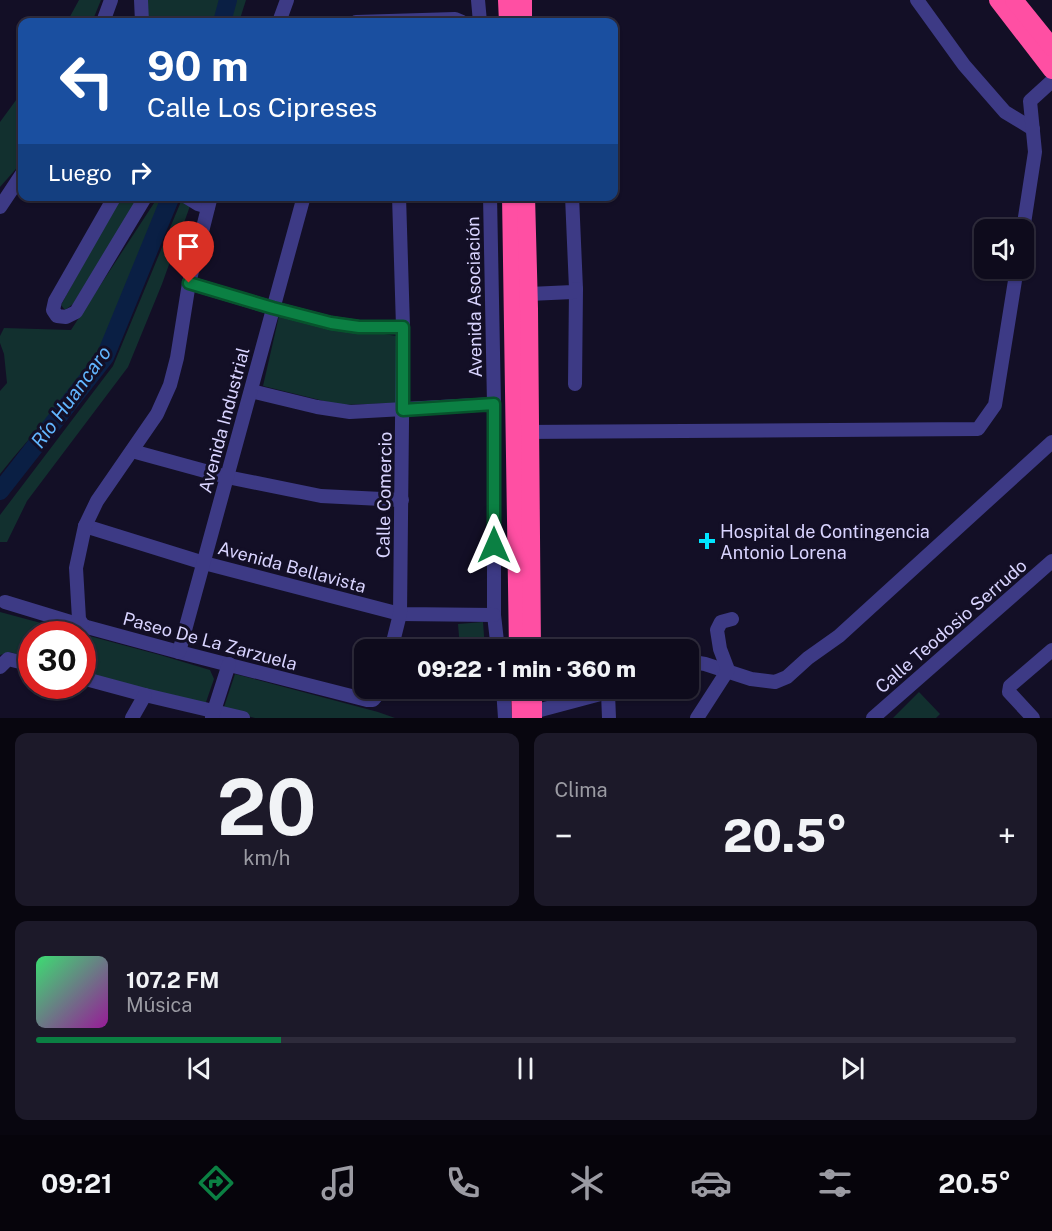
<!DOCTYPE html>
<html lang="es">
<head>
<meta charset="utf-8">
<style>
  :root { --surface:#0e0b1c; --page:#1c1929; --text:#f1f3f6; --muted:#9b9ba3; --line:#2e2b3b; --accent:#0b8043 }
  body { margin:0; font-family:"Public Sans",sans-serif; background:var(--page); color:var(--text); height:100vh; display:flex; flex-direction:column; font-size:22px; white-space:nowrap }
  * { box-sizing:border-box; margin:0 }
  p { font-size:20px; color:var(--muted) }
  .icon { flex:none; width:33px; height:33px; fill:none; stroke:currentColor; stroke-width:2; stroke-linecap:round; stroke-linejoin:round }
  .map { position:relative; height:718px; overflow:hidden }
  .sheet { display:flex; flex-direction:column; gap:15px; padding:15px; background:#08060f; flex:1 }
  .sheet>* { flex:none }
  .guide { position:absolute; left:18px; top:18px; width:600px; height:183px; border-radius:12px; box-shadow:0 2px 4px #0004,0 0 0 2px var(--line); background:#1a4fa0; color:#fff; overflow:hidden }
  .tools { position:absolute; left:974px; top:219px; display:grid; gap:12px }
  .tools a { display:grid; place-items:center; width:60px; height:60px; border-radius:12px; background:var(--surface); box-shadow:0 2px 4px #0004,0 0 0 2px var(--line); font-size:30px }
  .speed { position:absolute; left:18px; top:621px; display:flex; gap:12px; font-size:30px; font-weight:700; text-align:center }
  .speed>* { display:grid; place-content:center; width:78px; height:78px; border-radius:50%; background:var(--surface); box-shadow:0 2px 4px #0004,0 0 0 2px var(--line); line-height:1 }
  .speed .limit { border:9px solid #d22; background:#fff; color:#111 }
  .pin { position:absolute; display:grid; place-items:center; width:51px; height:51px; color:#fff; margin:-62px -26px; border-radius:50% 50% 50% 0; rotate:-45deg; box-shadow:0 0 6px #0007 }
  .pin .icon { rotate:45deg }
  .me { position:absolute; width:66px; margin:-33px; rotate:0deg; stroke-linejoin:round; filter:drop-shadow(0 0 4px #0008) }
  .turn { display:flex; align-items:center; gap:21px; height:126px; padding:0 30px; font-size:27px }
  .turn .icon { width:78px; height:78px; stroke-width:2.5 }
  .turn b { display:block; font-size:42px; line-height:51px }
  .then { display:flex; align-items:center; height:57px; padding:0 30px; background:#0003; gap:12px; font-size:22px }
  .big { font-size:45px; font-weight:800; line-height:1.1 }
  .sheet .tile { flex:1; display:flex; flex-direction:column; justify-content:center; gap:9px; min-width:0; padding:0 21px; border-radius:12px; background:var(--page) }
  .sheet .dial { align-items:center; gap:0 }
  .dial b { font-size:78px; line-height:1 }
  .song { display:flex; align-items:center; gap:18px }
  .cover { width:72px; height:72px; border-radius:9px; background:linear-gradient(135deg,hsl(140 70% 55%),hsl(300 70% 35%)) }
  .played { height:6px; border-radius:3px; background:linear-gradient(90deg,var(--accent) 25%,var(--line) 25%) }
  .keys { display:flex; justify-content:space-around; direction:ltr }
  .heat { display:flex; justify-content:space-between; align-items:center; font-size:33px; direction:ltr }
  .sheet .tiles { flex:1; display:grid; gap:15px; grid-template-columns:1fr 1fr }
  .tile:last-child { grid-column:span 2 }
  .trip { position:absolute; left:354px; top:639px; width:345px; height:60px; border-radius:12px; background:var(--surface); box-shadow:0 2px 4px #0004,0 0 0 2px var(--line); font-weight:800; line-height:60px; text-align:center }
  .dock { display:flex; height:96px; justify-content:space-around; align-items:center; background:#06040b; color:var(--muted) }
  .dock .icon { width:42px; height:42px }
  .dock .current { color:var(--accent) }
  .dock b { font-size:27px; color:var(--text) }
  .map>svg:first-child { display:block }
  .green { fill:#12302f }
  .lines { fill:none; stroke-linecap:round; stroke-linejoin:round }
  .river { stroke:#0a1f44; stroke-width:18 }
  .minor { stroke:#3d3a85; stroke-width:14 }
  .highway { stroke:#ff4fa3; stroke-width:18 }
  .route-casing { stroke:#07532c; stroke-width:15 }
  .route { stroke:#0b8043; stroke-width:10 }
  .poi-dot { fill:#00e5ff; stroke:#130f26; stroke-width:2 }
  .labels { text-anchor:middle; dominant-baseline:central; stroke-width:6; stroke-linejoin:round; paint-order:stroke }
  .street-label { font-size:18px; fill:#d9d4ff; stroke:#130f26 }
  .poi-label { font-size:18px; fill:#d9d4ff; stroke:#130f26; text-anchor:start }
  .water-label { font-size:20px; font-style:italic; fill:#62b6ff; stroke:#130f26 }
</style>
</head>
<body>
<div class="map">
<svg width="1052" height="718" viewBox="0 0 1052 718">
  <rect width="100%" height="100%" fill="#130f26"/>
  <!-- green -->
  <g class="green">
    <path d="M 79,0 L 101,0 L 92,22 L 67,22 Z"/>
    <path d="M 146,0 L 220,0 L 215,16 L 215,22 L 146,22 Z"/>
    <path d="M 232,0 L 246,0 L 239,22 L 226,22 Z"/>
    <path d="M 22,92 L 22,162 L 0,187 L 0,122 Z"/>
    <path d="M 120,197 L 140,197 L 73,304 L 65,310 L 61,305 Z"/>
    <path d="M 158,197 L 166,197 L 102,348 C 73,393 34,431 0,474 L 0,391 L 7,383 L 4,354 L 0,343 L 0,336 L 4,328 L 71,330 Z"/>
    <path d="M 182,199 L 190,206 L 162,284 L 128,367 L 27,501 L 7,542 L 0,542 L 0,515 L 113,366 Z"/>
    <path d="M 279,316 L 396,336 L 396,403 L 340,405 L 263,386 Z"/>
    <path d="M 0,612 L 160,655 L 210,670 L 214,679 L 205,705 L 83,673 L 82,634 L 32,634 L 31,658 L 10,652 L 0,655 Z"/>
    <path d="M 483,622 L 485,649 L 460,649 L 458,624 Z"/>
    <path d="M 235,674 L 378,712 L 395,718 L 255,718 L 223,710 Z"/>
    <path d="M 919,692 L 940,714 L 936,718 L 893,718 Z"/>
  </g>
  <g class="lines">
    <!-- river -->
    <g class="river">
      <path d="M 222,22 L 228,0"/>
      <path d="M 0,491 L 105,357 L 171,196"/>
    </g>
    <!-- minor -->
    <g class="minor">
      <path d="M 141,0 L 142,22"/>
      <path d="M 478,0 L 480,22"/>
      <path d="M 917,0 L 964,65 L 1005,112 L 1033,129"/>
      <path d="M 103,22 L 111,0"/>
      <path d="M 279,22 L 287,0"/>
      <path d="M 356,22 L 455,19 L 462,22"/>
      <path d="M 115,196 L 55,301 L 53,310 L 57,316 L 66,317 L 76,312 L 146,196"/>
      <path d="M 185,196 L 198,204 L 208,207"/>
      <path d="M 490,196 L 494,404 L 494,615 L 498,650"/>
      <path d="M 572,196 L 576,289 L 575,384"/>
      <path d="M 0,207 L 22,174"/>
      <path d="M 1023,230 L 1035,152 L 1030,101 L 1052,81"/>
      <path d="M 189,283 L 273,308 L 331,323 L 359,327 L 403,327"/>
      <path d="M 529,294 L 573,292 L 576,289"/>
      <path d="M 251,391 L 317,407 L 350,412 L 494,404"/>
      <path d="M 521,432 L 978,429 L 995,405 L 1017,268"/>
      <path d="M 132,451 L 227,477 L 321,496 L 402,500"/>
      <path d="M 85,526 L 204,563 L 400,614 L 494,615"/>
      <path d="M 5,602 L 87,627 L 179,652 L 367,700 L 373,700 L 379,693 L 380,688"/>
      <path d="M 82,624 L 79,619 L 76,568 L 85,526 L 97,501 L 157,414 L 170,385 L 177,358 L 189,283 L 211,196"/>
      <path d="M 391,650 L 400,614 L 403,327 L 399,196"/>
      <path d="M 179,652 L 304,196"/>
      <path d="M 0,667 L 8,659 L 32,665"/>
      <path d="M 688,667 L 699,663 L 705,664 L 751,679 L 775,682 L 787,677 L 808,658 L 839,636 L 1052,442"/>
      <path d="M 82,678 L 145,695 L 243,718"/>
      <path d="M 503,688 L 505,718"/>
      <path d="M 608,693 L 609,718"/>
      <path d="M 526,713 L 533,712 L 623,688"/>
      <path d="M 212,717 L 229,664"/>
      <path d="M 132,718 L 145,695"/>
      <path d="M 697,718 L 728,670 L 720,649 L 717,630 L 721,622 L 732,619"/>
      <path d="M 873,718 L 1052,561"/>
      <path d="M 1033,718 L 1009,692 L 1010,686 L 1052,650"/>
    </g>
    <!-- highway -->
    <g class="highway">
      <path d="M 507,0 L 508,22"/>
      <path d="M 523,0 L 523,22"/>
      <path d="M 998,0 L 1052,70"/>
      <path d="M 1014,0 L 1052,47"/>
      <path d="M 511,196 L 518,650"/>
      <path d="M 526,196 L 529,309 L 532,650"/>
      <path d="M 520,688 L 521,718"/>
      <path d="M 533,688 L 533,718"/>
    </g>
  </g>
  <g class="lines">
    <!-- route casing -->
    <g class="route-casing">
      <path id="route" d="M 189,283 L 273,308 L 331,323 L 359,327 L 403,327 L 403,410 L 494,404 L 494,545"/>
    </g>
    <!-- route -->
    <use href="#route" class="route"/>
  </g>
  <!-- markers -->
  <path class="poi-dot" d="M704 532h6v6h6v6h-6v6h-6v-6h-6v-6h6z"/>
  <g class="labels">
    <!-- street labels -->
    <g class="street-label">
      <text transform="translate(474 297) rotate(-91)">Avenida Asociación</text>
      <text transform="translate(224 420) rotate(-75)">Avenida Industrial</text>
      <text transform="translate(384 495) rotate(-89)">Calle Comercio</text>
      <text transform="translate(292 567) rotate(15)">Avenida Bellavista</text>
      <text transform="translate(951 626) rotate(-41)">Calle Teodosio Serrudo</text>
      <text transform="translate(210 641) rotate(15)">Paseo De La Zarzuela</text>
    </g>
    <!-- poi labels -->
    <g class="poi-label">
      <text x="720" y="531">Hospital de Contingencia<tspan x="720" dy="21">Antonio Lorena</tspan></text>
    </g>
    <!-- water labels -->
    <g class="water-label">
      <text transform="translate(71 397) rotate(-54)">Río Huancaro</text>
    </g>
  </g>
</svg>
<div class="tools">
<a><svg class="icon" aria-label="sound" viewBox="0 0 24 24"><path d="M4 9h4l5-4v14l-5-4H4zM17 9q2 3 0 6"/></svg></a>
</div>
<div class="speed"><div class="limit">30</div></div>
<div class="pin" style="left:189px;top:283px;background:#d93025"><svg class="icon" aria-label="arrive" viewBox="0 0 24 24"><path d="M6 21V4h12l-3 4 3 4H6"/></svg></div>
<svg class="me" style="left:494px;top:545px" viewBox="-20 -20 40 40"><path d="M0-17L14 15 0 8-14 15z" fill="#0b8043" stroke="#fff" stroke-width="4"/></svg>
<div class="trip">09:22 · 1 min · 360 m</div>
<div class="guide">
<div class="turn"><svg class="icon" aria-label="left" viewBox="0 0 24 24"><path d="M17 20v-9H6M10 6l-5 5 5 5"/></svg><div><b>90 m</b>Calle Los Cipreses</div></div>
<div class="then">Luego<svg class="icon" aria-label="right" viewBox="0 0 24 24"><path d="M7 20v-9h11M14 6l5 5-5 5"/></svg></div>
</div>
</div>
<section class="sheet">
<div class="tiles">
<div class="tile dial"><b>20</b><p>km/h</p></div>
<div class="tile"><p>Clima</p>
<div class="heat"><a>−</a><b class="big">20.5°</b><a>+</a></div>
</div>
<div class="tile">
<div class="song"><i class="cover"></i><div><b>107.2 FM</b><p>Música</p></div></div>
<div class="played"></div>
<div class="keys"><svg class="icon" aria-label="previous" viewBox="0 0 24 24"><path d="M18 5L8 12l10 7zM5 5v14"/></svg><svg class="icon" aria-label="pause" viewBox="0 0 24 24"><path d="M8 5v14M16 5v14"/></svg><svg class="icon" aria-label="next" viewBox="0 0 24 24"><path d="M6 5l10 7-10 7zM19 5v14"/></svg></div>
</div>
</div>
</section>
<nav class="dock">
<b>09:21</b>
<svg class="icon current" aria-label="directions" viewBox="0 0 24 24"><path d="M12 3l9 9-9 9-9-9zM9 14v-3h6M13 9l2 2-2 2"/></svg>
<svg class="icon" aria-label="music" viewBox="0 0 24 24"><path d="M9 18V5l10-2v13"/><circle cx="6" cy="18" r="3"/><circle cx="16" cy="16" r="3"/></svg>
<svg class="icon" aria-label="phone" viewBox="0 0 24 24"><path d="M5 4h4l2 5-3 2q2 4 5 5l2-3 5 2v4C11 20 4 13 5 4z"/></svg>
<svg class="icon" aria-label="climate" viewBox="0 0 24 24"><path d="M12 3v18M4 7l16 10M4 17L20 7"/></svg>
<svg class="icon" aria-label="car" viewBox="0 0 24 24"><path d="M5 17H2v-5l4-1 3-4h7l3 4 3 1v5h-3M9 17h6M6 11h13"/><circle cx="7" cy="17" r="2"/><circle cx="17" cy="17" r="2"/></svg>
<svg class="icon" aria-label="filters" viewBox="0 0 24 24"><path d="M4 7h16M4 17h16"/><circle cx="9" cy="7" r="2"/><circle cx="15" cy="17" r="2"/></svg>
<b>20.5°</b>
</nav>
</body>
</html>
